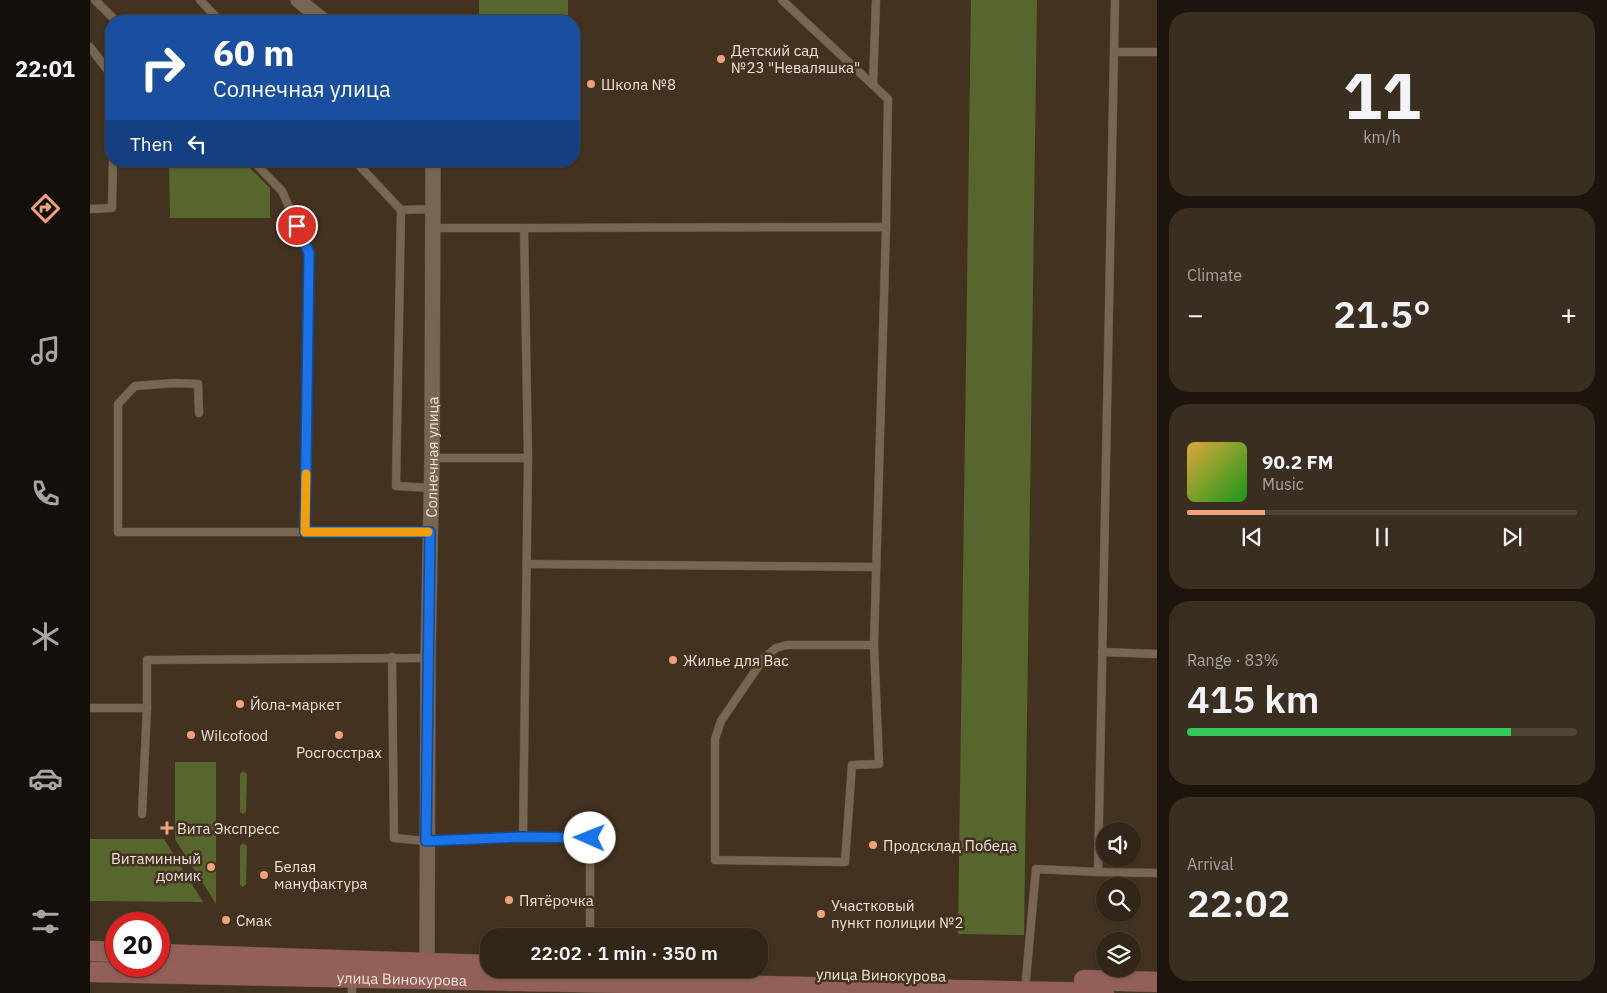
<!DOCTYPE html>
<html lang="en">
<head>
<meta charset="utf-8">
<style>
  :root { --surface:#322618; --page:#3a2e21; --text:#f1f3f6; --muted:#a8a5a2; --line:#4d4337; --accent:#f0a27a }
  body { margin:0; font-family:"IBM Plex Sans",sans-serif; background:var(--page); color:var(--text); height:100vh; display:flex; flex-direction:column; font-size:19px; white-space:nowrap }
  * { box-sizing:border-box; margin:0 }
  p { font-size:16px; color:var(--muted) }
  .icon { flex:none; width:28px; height:28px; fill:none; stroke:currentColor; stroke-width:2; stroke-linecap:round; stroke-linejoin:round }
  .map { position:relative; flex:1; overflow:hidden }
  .side { display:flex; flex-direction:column; gap:12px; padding:12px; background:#1c150d; width:450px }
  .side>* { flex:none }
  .banner { position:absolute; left:15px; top:15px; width:475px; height:152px; border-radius:20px; box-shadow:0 1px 4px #0004,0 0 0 1px var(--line); background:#1a4fa0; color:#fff; overflow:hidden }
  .buttons { position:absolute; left:1006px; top:822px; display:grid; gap:10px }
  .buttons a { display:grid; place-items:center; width:45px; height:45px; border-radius:50%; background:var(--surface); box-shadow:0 1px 4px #0004,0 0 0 1px var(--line); font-size:25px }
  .speed { position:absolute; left:15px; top:912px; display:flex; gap:10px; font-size:25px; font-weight:700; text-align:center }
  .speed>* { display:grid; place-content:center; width:65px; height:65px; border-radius:50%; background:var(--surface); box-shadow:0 1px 4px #0004,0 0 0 1px var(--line); line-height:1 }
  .speed .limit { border:8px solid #d22; background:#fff; color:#111 }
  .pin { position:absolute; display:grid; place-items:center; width:42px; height:42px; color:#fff; margin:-21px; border:2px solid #fff; border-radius:50%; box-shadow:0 1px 5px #0007 }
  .me { position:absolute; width:55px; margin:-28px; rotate:271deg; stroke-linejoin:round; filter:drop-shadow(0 0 4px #0008) }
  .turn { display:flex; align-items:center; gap:18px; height:105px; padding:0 25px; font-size:22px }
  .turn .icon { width:65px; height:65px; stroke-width:2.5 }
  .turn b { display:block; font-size:35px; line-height:42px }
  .then { display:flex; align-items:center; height:48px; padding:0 25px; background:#0003; gap:10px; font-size:19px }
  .big { font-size:38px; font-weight:600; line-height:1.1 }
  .side .tile { flex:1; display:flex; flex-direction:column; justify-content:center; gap:8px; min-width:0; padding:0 18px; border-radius:20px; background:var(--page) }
  .side .dial { align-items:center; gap:0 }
  .dial b { font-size:65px; line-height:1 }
  .song { display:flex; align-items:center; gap:15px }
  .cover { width:60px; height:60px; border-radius:8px; background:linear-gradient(135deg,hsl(40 70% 55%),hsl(120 70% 35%)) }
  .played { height:5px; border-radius:2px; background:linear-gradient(90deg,var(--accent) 20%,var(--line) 20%) }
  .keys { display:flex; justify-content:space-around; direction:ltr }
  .heat { display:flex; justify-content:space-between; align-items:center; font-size:28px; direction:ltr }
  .charge { height:8px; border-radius:4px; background:linear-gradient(90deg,#34c759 83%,var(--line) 0) }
  .trip { position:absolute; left:390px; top:928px; width:288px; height:50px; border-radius:20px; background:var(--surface); box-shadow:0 1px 4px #0004,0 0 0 1px var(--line); font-weight:600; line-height:50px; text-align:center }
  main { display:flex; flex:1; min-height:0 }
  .menu { display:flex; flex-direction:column; width:90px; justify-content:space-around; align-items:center; background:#140f0a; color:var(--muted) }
  .menu .icon { width:35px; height:35px }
  .menu .active { color:var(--accent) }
  .menu b { font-size:22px; color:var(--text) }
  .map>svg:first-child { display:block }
  .green { fill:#57662d }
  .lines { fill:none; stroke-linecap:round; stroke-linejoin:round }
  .service-casing { stroke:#5c4e3e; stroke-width:9 }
  .minor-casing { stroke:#5c4e3e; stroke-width:16 }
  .secondary-casing { stroke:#5c4e3e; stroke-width:21 }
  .service { stroke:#786552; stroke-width:8 }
  .minor { stroke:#786552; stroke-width:15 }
  .secondary { stroke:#936059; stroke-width:20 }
  .route-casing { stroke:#114b97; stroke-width:12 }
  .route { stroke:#1a73e8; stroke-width:9 }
  .slow { stroke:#f59e0b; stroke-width:9 }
  .poi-dot { fill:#f0a27a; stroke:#433220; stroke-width:2 }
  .labels { text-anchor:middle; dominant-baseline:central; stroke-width:5; stroke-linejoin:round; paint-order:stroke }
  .poi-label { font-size:15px; fill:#eee3d8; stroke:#433220; text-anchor:start }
  .street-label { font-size:15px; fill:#eee3d8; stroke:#433220 }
</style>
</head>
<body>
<main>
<nav class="menu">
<b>22:01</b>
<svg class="icon active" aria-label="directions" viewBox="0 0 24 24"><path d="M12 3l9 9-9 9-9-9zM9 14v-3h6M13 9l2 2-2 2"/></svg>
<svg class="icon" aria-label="music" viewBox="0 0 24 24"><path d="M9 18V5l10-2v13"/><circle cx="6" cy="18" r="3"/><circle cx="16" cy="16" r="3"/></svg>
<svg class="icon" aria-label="phone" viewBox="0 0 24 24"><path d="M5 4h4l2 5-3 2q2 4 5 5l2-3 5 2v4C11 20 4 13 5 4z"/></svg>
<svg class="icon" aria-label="climate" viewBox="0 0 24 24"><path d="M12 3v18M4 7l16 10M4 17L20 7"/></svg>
<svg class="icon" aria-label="car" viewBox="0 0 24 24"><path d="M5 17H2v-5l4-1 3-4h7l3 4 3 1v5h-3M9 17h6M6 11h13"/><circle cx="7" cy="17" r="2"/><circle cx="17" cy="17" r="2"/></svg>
<svg class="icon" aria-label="filters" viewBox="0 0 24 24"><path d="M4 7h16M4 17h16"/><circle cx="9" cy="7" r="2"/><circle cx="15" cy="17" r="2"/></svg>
</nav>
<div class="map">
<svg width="1067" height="993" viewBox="0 0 1067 993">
  <rect width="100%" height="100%" fill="#433220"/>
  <!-- green -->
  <g class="green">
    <rect x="389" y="0" width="89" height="21"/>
    <path d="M 881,0 L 947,0 L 934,935 L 868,934 Z"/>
    <path d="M 79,161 L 153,161 L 180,188 L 180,218 L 80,218 Z"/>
    <path d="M 85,762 L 126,762 L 126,904 L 85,839 Z"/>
    <path d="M 153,771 L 157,774 L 156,812 L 153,814 L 150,812 L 150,774 Z"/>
    <path d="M 0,839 L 74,839 L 113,902 L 0,901 Z"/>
    <path d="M 153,843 L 157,846 L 156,884 L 153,887 L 150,885 L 150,846 Z"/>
  </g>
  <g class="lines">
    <!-- service casing -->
    <g class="service-casing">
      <g id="service">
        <path d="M 5,0 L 26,21"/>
        <path d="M 110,0 L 130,21"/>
        <path d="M 692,0 L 798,99 L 796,227"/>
        <path d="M 0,47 L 21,75"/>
        <path d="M 1024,52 L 1067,52"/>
        <path d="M 783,85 L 786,0"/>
        <path d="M 163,161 L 192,191 L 219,253 L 215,532"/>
        <path d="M 265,161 L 311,210 L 306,486 L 341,488"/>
        <path d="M 0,209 L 22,208 L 23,161"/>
        <path d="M 311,210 L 344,209"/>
        <path d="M 344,228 L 434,228 L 438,458 L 433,837"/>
        <path d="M 434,228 L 796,227 L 784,645 L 789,764 L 762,765 L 755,862 L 625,860 L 625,739 L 631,721 L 674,658 L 686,648 L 697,645 L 784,645"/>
        <path d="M 109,413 L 108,384 L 84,383 L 45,386 L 28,404 L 28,532 L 340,532"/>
        <path d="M 342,458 L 438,458"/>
        <path d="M 437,564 L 786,567"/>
        <path d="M 1012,652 L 1067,654"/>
        <path d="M 302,657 L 304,838 L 336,841 L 433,837 L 500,838 L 500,935"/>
        <path d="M 0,708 L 57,708 L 57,660 L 338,658"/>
        <path d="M 52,814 L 57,708"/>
        <path d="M 1008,872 L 1067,873"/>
        <path d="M 262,978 L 262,993"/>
        <path d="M 936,979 L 946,869 L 1008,872 L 1025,0"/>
      </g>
    </g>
    <!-- minor casing -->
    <g class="minor-casing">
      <g id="minor">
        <path d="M 208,0 L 234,21"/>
        <path id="s1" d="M 337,963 L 338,658 L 342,458 L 343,161"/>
      </g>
    </g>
    <!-- secondary casing -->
    <g class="secondary-casing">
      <g id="secondary">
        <path d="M 0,951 L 26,952"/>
        <path d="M 69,954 L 399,965"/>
        <path d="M 514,969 L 603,972"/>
        <path id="s2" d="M 0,972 L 1014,993"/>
        <path d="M 994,980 L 1067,982"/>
      </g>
    </g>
    <!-- service -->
    <use href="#service" class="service"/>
    <!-- minor -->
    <use href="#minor" class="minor"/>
    <!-- secondary -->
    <use href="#secondary" class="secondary"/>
  </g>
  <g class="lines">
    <!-- route casing -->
    <g class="route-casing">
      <path id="route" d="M 207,226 L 219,253 L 215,532 L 340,532 L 336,841 L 433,837 L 500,838"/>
    </g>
    <!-- route -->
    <use href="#route" class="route"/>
    <!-- slow -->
    <path class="slow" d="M 216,474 L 215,532 L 338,532"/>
  </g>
  <!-- markers -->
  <g class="poi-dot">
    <circle cx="631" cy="59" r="5"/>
    <circle cx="501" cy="84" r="5"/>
    <circle cx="583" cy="660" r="5"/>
    <circle cx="150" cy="704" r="5"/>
    <circle cx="101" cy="735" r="5"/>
    <circle cx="249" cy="735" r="5"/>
    <path d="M74.5 820.5h5v5h5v5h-5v5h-5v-5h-5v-5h5z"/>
    <circle cx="783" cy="845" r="5"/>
    <circle cx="121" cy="867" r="5"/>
    <circle cx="174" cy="875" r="5"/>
    <circle cx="419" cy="900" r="5"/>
    <circle cx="731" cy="914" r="5"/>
    <circle cx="136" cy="920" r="5"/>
  </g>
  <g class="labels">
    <!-- poi labels -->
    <g class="poi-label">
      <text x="641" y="50">Детский сад<tspan x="641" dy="17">№23 "Неваляшка"</tspan></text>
      <text x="511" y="84">Школа №8</text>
      <text x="593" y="660">Жилье для Вас</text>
      <text x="160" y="704">Йола-маркет</text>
      <text x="111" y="735">Wilcofood</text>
      <text x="249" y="752" text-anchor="middle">Росгосстрах</text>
      <text x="87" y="828">Вита Экспресс</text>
      <text x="793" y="845">Продсклад Победа</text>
      <text x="111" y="858" text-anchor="end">Витаминный<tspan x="111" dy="17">домик</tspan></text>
      <text x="184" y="866">Белая<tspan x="184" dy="17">мануфактура</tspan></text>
      <text x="429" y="900">Пятёрочка</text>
      <text x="741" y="905">Участковый<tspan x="741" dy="17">пункт полиции №2</tspan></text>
      <text x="146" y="920">Смак</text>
    </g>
    <!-- street labels -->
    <g class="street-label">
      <text stroke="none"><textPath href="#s1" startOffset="506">Солнечная улица</textPath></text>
      <text transform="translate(791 975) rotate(1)">улица Винокурова</text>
      <text stroke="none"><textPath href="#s2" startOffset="312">улица Винокурова</textPath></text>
    </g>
  </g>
</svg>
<div class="buttons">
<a><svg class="icon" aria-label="sound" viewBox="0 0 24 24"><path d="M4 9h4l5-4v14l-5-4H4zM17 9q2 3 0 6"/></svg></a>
<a><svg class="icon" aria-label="search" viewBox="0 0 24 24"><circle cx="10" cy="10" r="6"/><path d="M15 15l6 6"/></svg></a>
<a><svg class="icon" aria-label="layers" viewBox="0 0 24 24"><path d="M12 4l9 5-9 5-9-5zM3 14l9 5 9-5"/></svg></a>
</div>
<div class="speed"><div class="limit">20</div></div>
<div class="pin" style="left:207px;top:226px;background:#d93025"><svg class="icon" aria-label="arrive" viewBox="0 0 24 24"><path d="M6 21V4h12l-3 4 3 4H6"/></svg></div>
<svg class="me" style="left:500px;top:838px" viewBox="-20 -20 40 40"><circle r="19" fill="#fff"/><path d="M0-13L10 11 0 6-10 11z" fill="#1a73e8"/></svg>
<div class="trip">22:02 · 1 min · 350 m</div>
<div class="banner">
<div class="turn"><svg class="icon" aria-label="right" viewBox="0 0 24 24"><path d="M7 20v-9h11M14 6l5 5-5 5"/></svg><div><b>60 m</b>Солнечная улица</div></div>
<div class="then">Then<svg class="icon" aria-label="left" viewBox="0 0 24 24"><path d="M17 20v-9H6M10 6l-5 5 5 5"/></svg></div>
</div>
</div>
<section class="side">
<div class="tile dial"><b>11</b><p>km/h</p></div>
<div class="tile"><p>Climate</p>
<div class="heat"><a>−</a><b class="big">21.5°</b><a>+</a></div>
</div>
<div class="tile">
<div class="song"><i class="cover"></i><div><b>90.2 FM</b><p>Music</p></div></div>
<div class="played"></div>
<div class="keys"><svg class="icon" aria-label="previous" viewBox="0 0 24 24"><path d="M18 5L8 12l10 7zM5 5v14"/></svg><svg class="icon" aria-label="pause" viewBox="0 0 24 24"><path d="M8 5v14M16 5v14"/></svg><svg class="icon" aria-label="next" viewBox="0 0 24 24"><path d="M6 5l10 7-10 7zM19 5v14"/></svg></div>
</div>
<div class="tile"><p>Range · 83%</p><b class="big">415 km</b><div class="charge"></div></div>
<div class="tile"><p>Arrival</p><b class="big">22:02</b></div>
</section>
</main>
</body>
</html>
